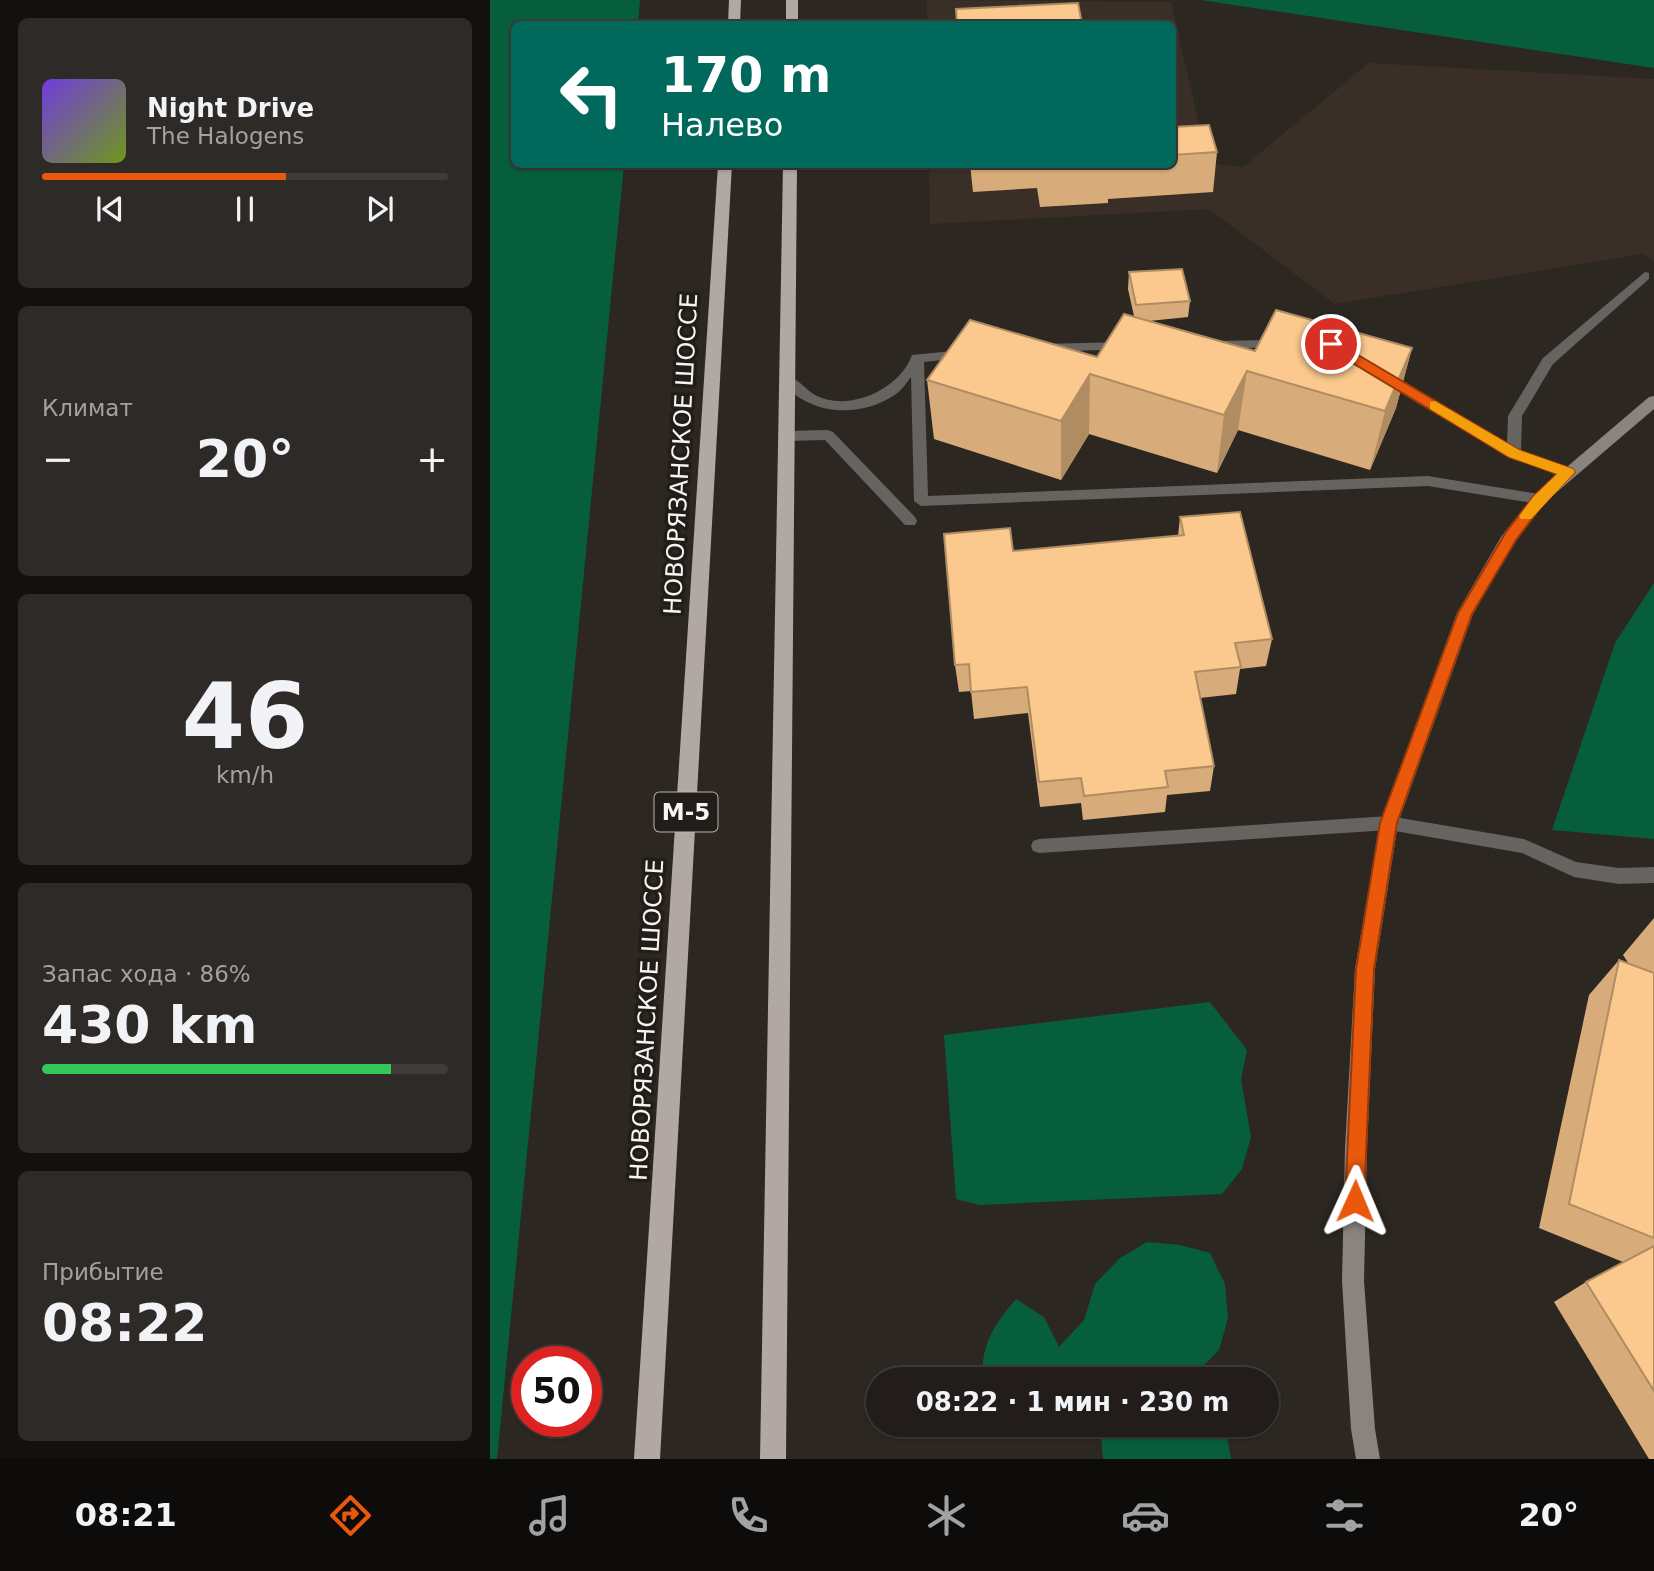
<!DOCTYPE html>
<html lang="ru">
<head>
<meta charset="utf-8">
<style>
  :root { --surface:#221d1a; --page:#2e2a27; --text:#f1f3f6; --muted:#a2a2a2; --line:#3f3b39; --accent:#ea580c }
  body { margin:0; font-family:"DejaVu Sans",sans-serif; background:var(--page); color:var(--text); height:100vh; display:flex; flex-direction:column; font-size:26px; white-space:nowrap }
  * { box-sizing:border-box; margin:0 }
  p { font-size:23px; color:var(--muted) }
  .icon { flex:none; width:38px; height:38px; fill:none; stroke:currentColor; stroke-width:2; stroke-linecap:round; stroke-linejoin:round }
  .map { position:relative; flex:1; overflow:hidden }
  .details { display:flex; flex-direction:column; gap:18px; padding:18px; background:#13100e; width:490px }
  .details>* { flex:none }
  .banner { position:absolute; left:21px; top:21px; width:665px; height:147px; border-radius:10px; box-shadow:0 2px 5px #0004,0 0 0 2px var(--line); background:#00695c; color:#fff; overflow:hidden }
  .speed { position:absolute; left:21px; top:1346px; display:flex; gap:14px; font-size:35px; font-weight:700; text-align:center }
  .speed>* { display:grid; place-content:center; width:91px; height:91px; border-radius:50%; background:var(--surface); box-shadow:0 2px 5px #0004,0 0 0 2px var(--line); line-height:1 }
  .speed .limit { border:10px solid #d22; background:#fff; color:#111 }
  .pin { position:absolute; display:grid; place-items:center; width:60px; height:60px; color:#fff; margin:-30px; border:4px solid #fff; border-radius:50%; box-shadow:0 2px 7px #0007 }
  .me { position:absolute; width:77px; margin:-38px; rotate:1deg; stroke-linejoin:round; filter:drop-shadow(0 0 5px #0008) }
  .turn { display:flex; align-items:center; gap:24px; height:147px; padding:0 35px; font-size:32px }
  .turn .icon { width:91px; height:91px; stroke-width:2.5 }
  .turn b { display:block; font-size:49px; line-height:60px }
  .big { font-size:52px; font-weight:600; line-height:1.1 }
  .details .card { flex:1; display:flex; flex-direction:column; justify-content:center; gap:10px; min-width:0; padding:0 24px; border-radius:10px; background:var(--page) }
  .details .dial { align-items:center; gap:0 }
  .dial b { font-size:91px; line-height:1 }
  .song { display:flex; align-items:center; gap:21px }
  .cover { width:84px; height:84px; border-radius:10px; background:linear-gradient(135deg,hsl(260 70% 55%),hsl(80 70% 35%)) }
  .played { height:7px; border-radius:4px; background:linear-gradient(90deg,var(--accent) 60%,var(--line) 60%) }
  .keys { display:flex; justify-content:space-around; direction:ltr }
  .heat { display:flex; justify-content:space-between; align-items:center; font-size:38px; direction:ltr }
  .charge { height:10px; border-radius:5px; background:linear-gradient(90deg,#34c759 86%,var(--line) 0) }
  .trip { position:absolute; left:376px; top:1367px; width:413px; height:70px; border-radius:35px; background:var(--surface); box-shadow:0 2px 5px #0004,0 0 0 2px var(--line); font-weight:600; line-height:70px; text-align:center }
  .dock { display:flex; height:112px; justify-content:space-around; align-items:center; background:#0e0c0a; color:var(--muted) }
  .dock .icon { width:49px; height:49px }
  .dock .active { color:var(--accent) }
  .dock b { font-size:32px; color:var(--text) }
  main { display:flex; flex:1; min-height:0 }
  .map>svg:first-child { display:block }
  .built { fill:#3a2f26 }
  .green { fill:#065e3c }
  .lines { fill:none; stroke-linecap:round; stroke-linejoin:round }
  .service { fill:#676361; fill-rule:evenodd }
  .secondary { fill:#8a8481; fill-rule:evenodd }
  .trunk { fill:#b1a8a4; fill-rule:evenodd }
  .wall { fill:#d8ac7a }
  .shaded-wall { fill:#b08c63 }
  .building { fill:#fbc88e; stroke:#b08c63; stroke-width:2 }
  .route { fill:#ea580c; stroke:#983908; stroke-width:2 }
  .slow { fill:#f59e0b }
  .labels { text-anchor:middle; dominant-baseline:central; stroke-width:7; stroke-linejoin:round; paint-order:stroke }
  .shield { fill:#231d19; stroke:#b8b4b0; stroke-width:2 }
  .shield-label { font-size:23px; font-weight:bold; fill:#f8f4f1 }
  .street-label { font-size:24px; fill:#f8f4f1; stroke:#231d19 }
</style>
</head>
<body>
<main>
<section class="details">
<div class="card">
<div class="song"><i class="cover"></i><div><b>Night Drive</b><p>The Halogens</p></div></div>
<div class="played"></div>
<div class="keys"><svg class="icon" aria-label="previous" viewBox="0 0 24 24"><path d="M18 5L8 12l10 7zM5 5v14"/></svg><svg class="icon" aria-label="pause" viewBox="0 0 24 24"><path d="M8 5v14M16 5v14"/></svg><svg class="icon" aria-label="next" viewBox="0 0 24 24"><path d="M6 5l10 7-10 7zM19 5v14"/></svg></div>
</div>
<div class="card"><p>Климат</p>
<div class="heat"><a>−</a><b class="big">20°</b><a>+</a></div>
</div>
<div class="card dial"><b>46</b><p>km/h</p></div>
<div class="card"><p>Запас хода · 86%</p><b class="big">430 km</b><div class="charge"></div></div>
<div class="card"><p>Прибытие</p><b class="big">08:22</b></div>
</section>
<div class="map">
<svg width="1164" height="1459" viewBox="0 0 1164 1459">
  <rect width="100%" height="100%" fill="#2d2722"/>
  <!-- built -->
  <path class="built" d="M 437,0 L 681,2 L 718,163 L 753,167 L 879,63 L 1164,79 L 1164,261 L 1153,254 L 845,304 L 719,209 L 440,224 L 439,165 L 682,164 L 682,24 L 437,24 Z"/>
  <!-- green -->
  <g class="green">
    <path d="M 0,0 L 150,0 L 148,24 L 24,24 L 24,164 L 134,165 L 7,1459 L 0,1459 Z"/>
    <path d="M 711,0 L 1164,0 L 1164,68 Z"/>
    <path d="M 1164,583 L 1164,839 L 1062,830 L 1125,643 Z"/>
    <path d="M 720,1002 L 757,1050 L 751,1079 L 761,1137 L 752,1169 L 732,1194 L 490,1205 L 466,1199 L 454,1035 Z"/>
    <path d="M 657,1242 L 690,1245 L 720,1253 L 735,1284 L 738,1318 L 729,1350 L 713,1366 L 593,1379 L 492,1379 C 492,1343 503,1326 526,1299 L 554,1317 L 569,1347 L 594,1320 L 605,1284 L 630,1258 Z"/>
    <path d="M 610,1425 L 735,1425 L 741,1459 L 613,1459 Z"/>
  </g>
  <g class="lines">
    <!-- service -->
    <g class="service">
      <path d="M 1155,272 L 1159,273 L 1159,279 L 1063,364 L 1032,416 L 1031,451 L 1083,468 L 1085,472 L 1083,476 L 1078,477 L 1019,458 L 886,375 L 893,370 L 898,372 L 1017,444 L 1018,416 L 1053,358 Z"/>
      <path d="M 788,340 L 794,344 L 793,347 L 723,349 L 717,345 L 723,341 Z"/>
      <path d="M 634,342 L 639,343 L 639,349 L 552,352 L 546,348 L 552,344 Z"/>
      <path d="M 474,350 L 480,354 L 479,357 L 434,362 L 438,496 L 938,476 L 1049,494 L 1056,499 L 1049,504 L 938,486 L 431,506 L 424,501 L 421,377 C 417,382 412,390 406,394 C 370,419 318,416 290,380 L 292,377 C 306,374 314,389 325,395 C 359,413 410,389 422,355 Z"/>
      <path d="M 338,430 L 343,432 L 425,517 L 427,521 L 425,525 L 415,525 L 335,440 L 296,441 L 289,436 L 296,431 Z"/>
      <path d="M 899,816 L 1034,839 L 1086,862 L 1129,868 L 1164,867 L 1164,883 L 1129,884 L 1084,877 L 1032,853 L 899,830 L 549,853 L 543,851 L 541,846 L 543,841 L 549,839 Z"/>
    </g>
    <!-- secondary -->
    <path class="secondary" d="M 1164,396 L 1164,409 L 1054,503 L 1023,545 L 983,614 L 908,823 L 885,969 L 877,1148 L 874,1281 L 885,1429 L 890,1459 L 866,1459 L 861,1429 L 852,1281 L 855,1148 L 865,969 L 890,823 L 967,613 L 1011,537 L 1044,495 L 1159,397 Z"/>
    <!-- trunk -->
    <g class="trunk">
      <path d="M 239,0 L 251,0 L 250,24 L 238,24 Z"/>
      <rect x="296" y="0" width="12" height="24"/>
      <path d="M 228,164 L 242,164 L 170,1459 L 144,1459 Z"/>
      <path d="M 293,164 L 307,164 L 296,1459 L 270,1459 Z"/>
    </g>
  </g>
  <!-- wall -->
  <g class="wall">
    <path d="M 682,127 L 727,152 L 723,192 L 618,199 L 618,203 L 550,207 L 547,188 L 483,192 L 480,164 L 682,164 Z"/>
    <path d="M 639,272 L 700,301 L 698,317 L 659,321 L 765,351 L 922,348 L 906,408 L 880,470 L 748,430 L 727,473 L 599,434 L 571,480 L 444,439 L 437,380 L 607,357 L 644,316 L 638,289 Z"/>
    <path d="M 690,517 L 782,639 L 776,666 L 750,669 L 746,694 L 710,698 L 724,766 L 720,791 L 677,795 L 675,812 L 593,820 L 591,803 L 550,807 L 538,713 L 484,719 L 481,691 L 469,692 L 465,665 L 523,551 L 688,536 Z"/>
    <path d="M 1164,918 L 1164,1459 L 1159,1459 L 1064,1302 L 1096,1282 L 1133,1262 L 1049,1228 L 1099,995 L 1129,960 L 1139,964 L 1133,955 Z"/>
  </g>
  <!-- shaded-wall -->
  <g class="shaded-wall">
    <path d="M 922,348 L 906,408 L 880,470 L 895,411 Z"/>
    <path d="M 757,371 L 748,430 L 727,473 L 734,415 Z"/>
    <path d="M 600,374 L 599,434 L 571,480 L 571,421 Z"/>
  </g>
  <!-- building -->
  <g class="building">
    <path d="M 588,3 L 592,24 L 467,24 L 466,9 Z"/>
    <path d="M 719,125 L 727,152 L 682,155 L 682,127 Z"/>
    <path d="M 549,164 L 590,164 L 549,167 Z"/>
    <path d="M 692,269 L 700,301 L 646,305 L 639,272 Z"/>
    <path d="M 786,310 L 922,348 L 895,411 L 757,371 L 734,415 L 600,374 L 571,421 L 437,380 L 480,320 L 607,357 L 634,314 L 765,351 Z"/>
    <path d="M 750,512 L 782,639 L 745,643 L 751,667 L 705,672 L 724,766 L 675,771 L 678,787 L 594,796 L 591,778 L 549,782 L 537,687 L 481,692 L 479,664 L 465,665 L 454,534 L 520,528 L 523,551 L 694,535 L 690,517 Z"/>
    <path d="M 1129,960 L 1164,973 L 1164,1238 L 1079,1204 Z"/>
    <path d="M 1164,1246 L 1164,1391 L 1096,1282 Z"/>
  </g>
  <!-- route -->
  <path class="route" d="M 841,339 L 1029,450 L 1083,469 L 1085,472 L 1054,503 L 1026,540 L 982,614 L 907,823 L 884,969 L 874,1201 L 872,1208 L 865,1211 L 858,1208 L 855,1201 L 866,969 L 890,823 L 968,613 L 1016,532 L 1044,496 L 1067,474 L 1019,457 L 836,347 L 835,344 Z"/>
  <!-- slow -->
  <path class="slow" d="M 945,401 L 1029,450 L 1083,469 L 1085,472 L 1041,519 L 1031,519 L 1029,516 L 1044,496 L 1067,474 L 1019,457 L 940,409 L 940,402 Z"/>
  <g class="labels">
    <!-- shield labels -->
    <rect class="shield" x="164.5" y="792.5" width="63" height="39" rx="5"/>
    <g class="shield-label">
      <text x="196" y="812">М-5</text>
    </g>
    <!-- street labels -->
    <g class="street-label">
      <text transform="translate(191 454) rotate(-87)">НОВОРЯЗАНСКОЕ ШОССЕ</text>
      <text transform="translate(157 1020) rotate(-87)">НОВОРЯЗАНСКОЕ ШОССЕ</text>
    </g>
  </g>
</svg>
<div class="speed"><div class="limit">50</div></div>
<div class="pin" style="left:841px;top:344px;background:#d93025"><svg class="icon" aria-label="arrive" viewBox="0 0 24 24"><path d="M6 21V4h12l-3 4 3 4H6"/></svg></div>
<svg class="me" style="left:865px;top:1201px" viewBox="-20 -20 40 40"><path d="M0-17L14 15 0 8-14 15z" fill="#ea580c" stroke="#fff" stroke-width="4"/></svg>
<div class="trip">08:22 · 1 мин · 230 m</div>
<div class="banner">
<div class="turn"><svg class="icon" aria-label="left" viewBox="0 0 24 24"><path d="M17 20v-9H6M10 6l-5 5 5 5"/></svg><div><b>170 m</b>Налево</div></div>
</div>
</div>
</main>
<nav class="dock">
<b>08:21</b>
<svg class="icon active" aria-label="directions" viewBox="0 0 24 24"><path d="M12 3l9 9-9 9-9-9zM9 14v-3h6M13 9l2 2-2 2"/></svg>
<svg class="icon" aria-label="music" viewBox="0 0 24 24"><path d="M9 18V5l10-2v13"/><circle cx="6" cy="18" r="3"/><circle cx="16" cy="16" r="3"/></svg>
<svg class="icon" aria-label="phone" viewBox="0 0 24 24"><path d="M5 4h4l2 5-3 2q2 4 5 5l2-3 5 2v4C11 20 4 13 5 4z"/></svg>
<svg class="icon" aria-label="climate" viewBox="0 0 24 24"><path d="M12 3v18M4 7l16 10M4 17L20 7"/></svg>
<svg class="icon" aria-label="car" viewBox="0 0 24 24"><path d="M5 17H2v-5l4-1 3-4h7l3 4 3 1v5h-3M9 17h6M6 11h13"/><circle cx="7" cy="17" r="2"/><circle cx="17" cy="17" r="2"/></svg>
<svg class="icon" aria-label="filters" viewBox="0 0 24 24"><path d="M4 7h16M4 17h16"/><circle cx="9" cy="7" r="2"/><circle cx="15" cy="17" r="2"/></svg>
<b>20°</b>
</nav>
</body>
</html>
